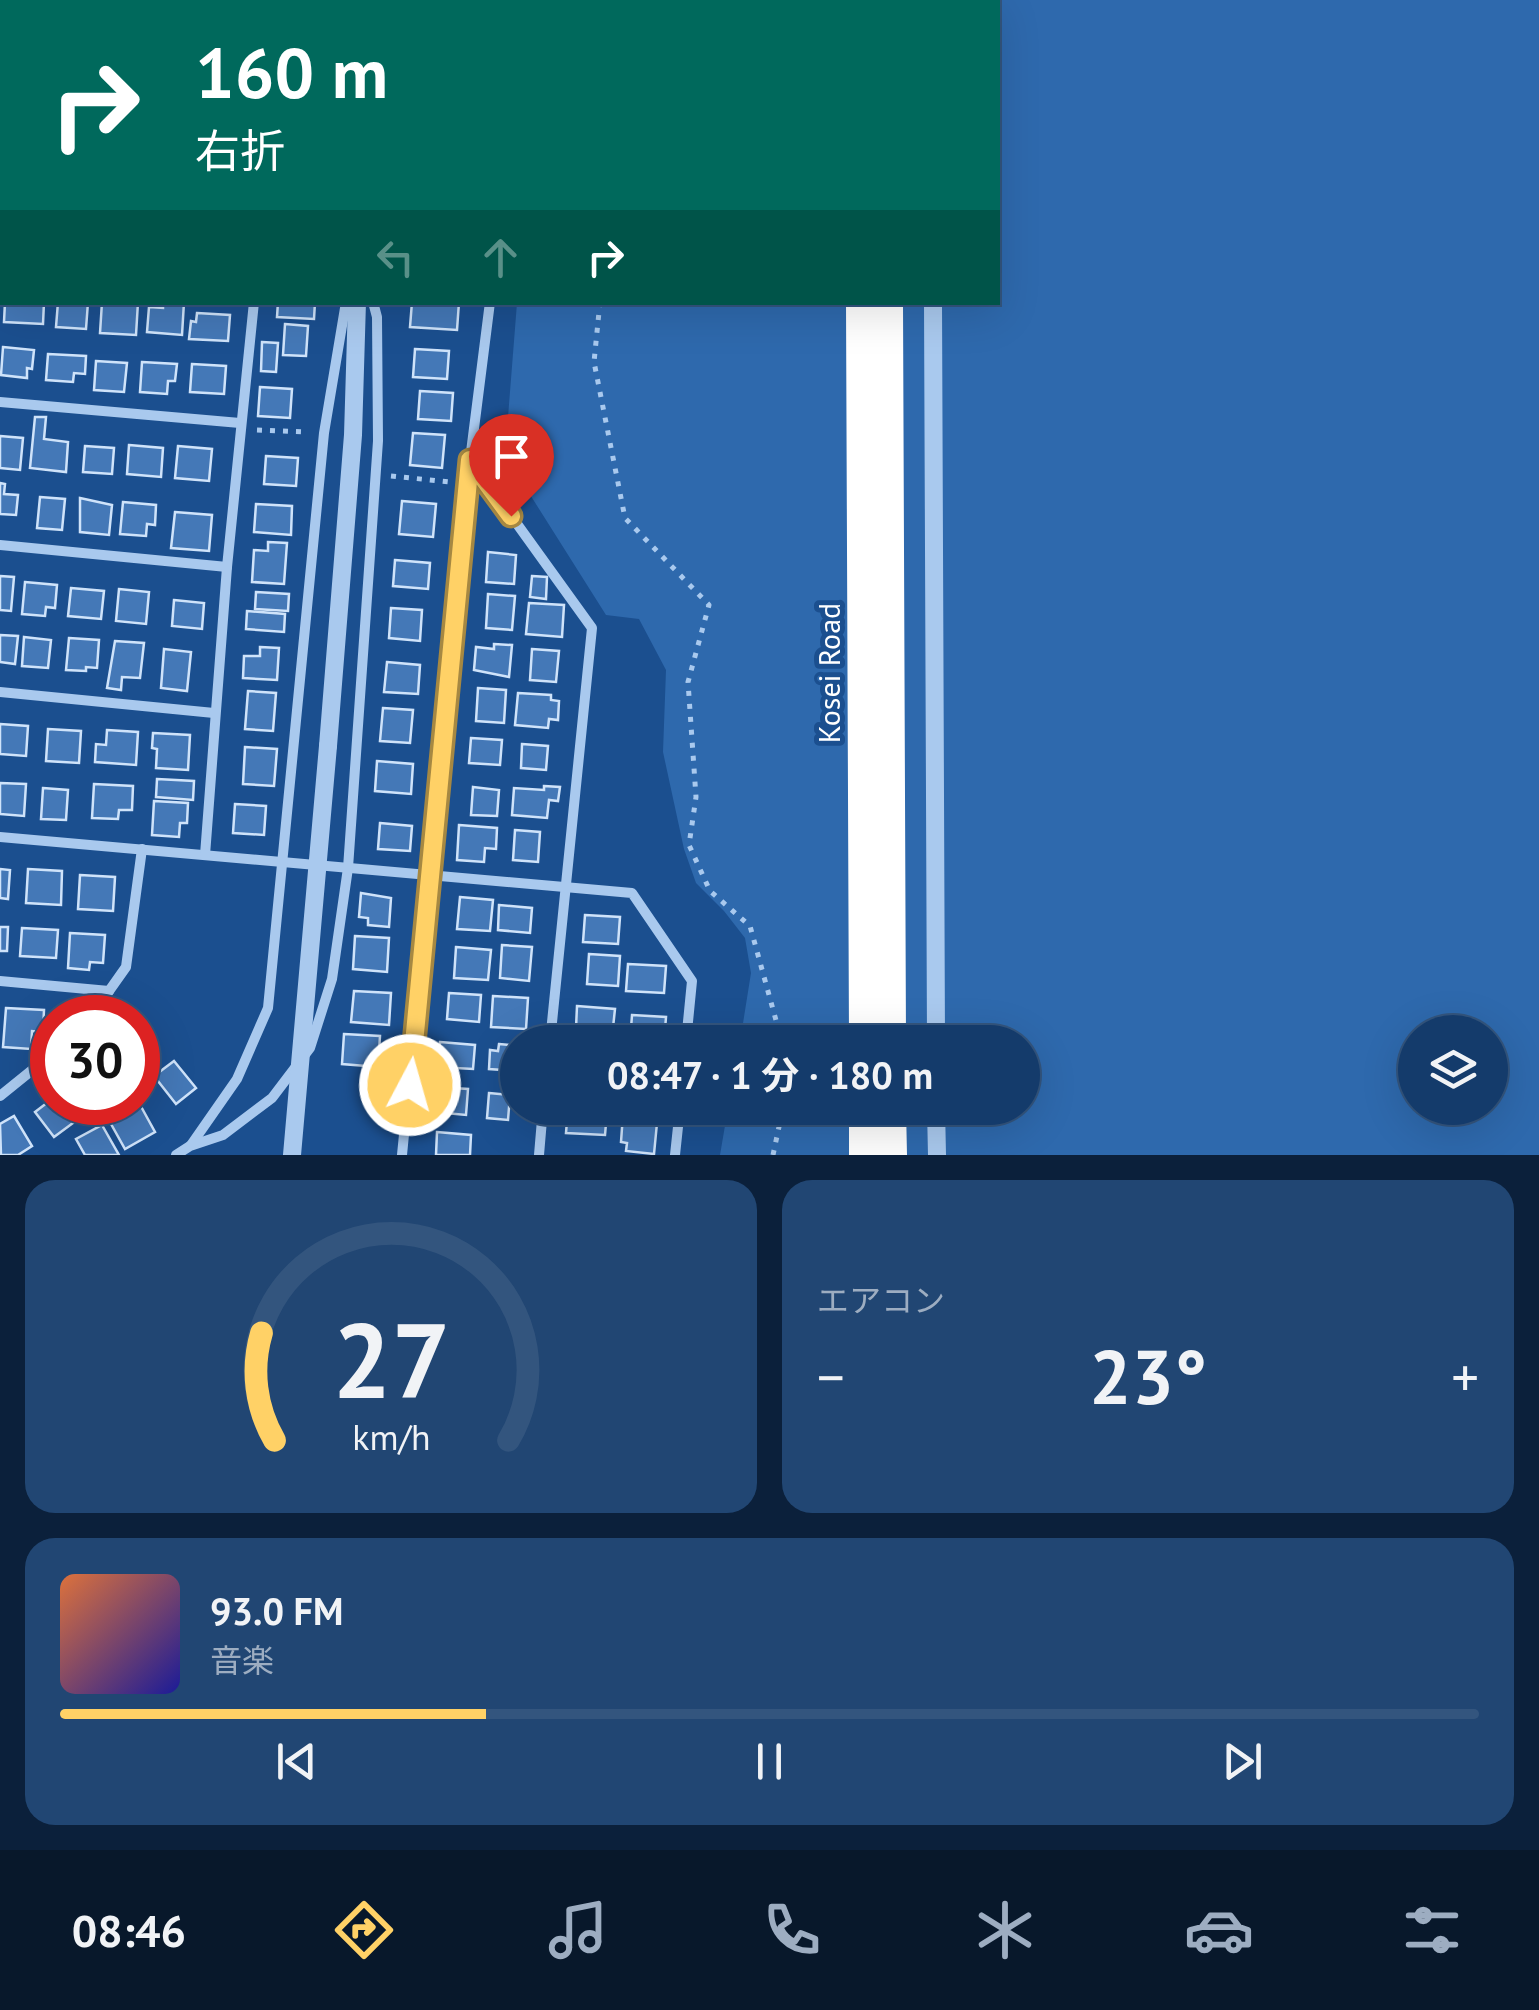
<!DOCTYPE html>
<html lang="ja">
<head>
<meta charset="utf-8">
<style>
  :root { --surface:#143b6b; --page:#214673; --text:#f1f3f6; --muted:#9dadc1; --line:#33557e; --accent:#ffd166 }
  body { margin:0; font-family:"PT Sans","Noto Sans JP",sans-serif; background:var(--page); color:var(--text); height:100vh; display:flex; flex-direction:column; font-size:38px; white-space:nowrap }
  * { box-sizing:border-box; margin:0 }
  p { font-size:32px; color:var(--muted) }
  .icon { flex:none; width:55px; height:55px; fill:none; stroke:currentColor; stroke-width:2; stroke-linecap:round; stroke-linejoin:round }
  .map { position:relative; height:1155px; overflow:hidden }
  .sheet { display:flex; flex-direction:column; gap:25px; padding:25px; background:#0b203b; flex:1 }
  .sheet>* { flex:none }
  .guide { position:absolute; left:0px; top:0px; width:1000px; height:305px; box-shadow:0 10px 40px #0002,0 0 0 2px var(--line); background:#00695c; color:#fff; overflow:hidden }
  .tools { position:absolute; left:1398px; top:1015px; display:grid; gap:20px }
  .tools a { display:grid; place-items:center; width:110px; height:110px; border-radius:50%; background:var(--surface); box-shadow:0 10px 40px #0002,0 0 0 2px var(--line); font-size:50px }
  .speed { position:absolute; left:30px; top:995px; display:flex; gap:20px; font-size:50px; font-weight:700; text-align:center }
  .speed>* { display:grid; place-content:center; width:130px; height:130px; border-radius:50%; background:var(--surface); box-shadow:0 10px 40px #0002,0 0 0 2px var(--line); line-height:1 }
  .speed .limit { border:15px solid #d22; background:#fff; color:#111 }
  .pin { position:absolute; display:grid; place-items:center; width:85px; height:85px; color:#fff; margin:-102px -42px; border-radius:50% 50% 50% 0; rotate:-45deg; box-shadow:0 0 10px #0007 }
  .pin .icon { rotate:45deg }
  .me { position:absolute; width:110px; margin:-55px; rotate:6deg; stroke-linejoin:round; filter:drop-shadow(0 0 8px #0008) }
  .turn { display:flex; align-items:center; gap:35px; height:210px; padding:0 30px; font-size:45px }
  .turn .icon { width:130px; height:130px; stroke-width:2.5 }
  .turn b { display:block; font-size:70px; line-height:85px }
  .lanes { display:flex; align-items:center; height:95px; padding:0 30px; background:#0003; justify-content:center; gap:50px; direction:ltr }
  .lanes .off { opacity:.35 }
  .big { font-size:75px; font-weight:700; line-height:1.1 }
  .sheet .tile { flex:1; display:flex; flex-direction:column; justify-content:center; gap:15px; min-width:0; padding:0 35px; border-radius:30px; background:var(--page) }
  .sheet .dial { align-items:center; gap:0 }
  .dial svg { height:260px; overflow:visible; fill:none; stroke:var(--line); stroke-width:7; stroke-linecap:round; text-anchor:middle }
  .dial text { fill:var(--text); stroke:none }
  .song { display:flex; align-items:center; gap:30px }
  .cover { width:120px; height:120px; border-radius:15px; background:linear-gradient(135deg,hsl(20 70% 55%),hsl(240 70% 35%)) }
  .played { height:10px; border-radius:5px; background:linear-gradient(90deg,var(--accent) 30%,var(--line) 30%) }
  .keys { display:flex; justify-content:space-around; direction:ltr }
  .heat { display:flex; justify-content:space-between; align-items:center; font-size:55px; direction:ltr }
  .sheet .tiles { flex:1; display:grid; gap:25px; grid-template-columns:1fr 1fr }
  .tile:last-child { grid-column:span 2 }
  .trip { position:absolute; left:500px; top:1025px; width:540px; height:100px; border-radius:50px; background:var(--surface); box-shadow:0 10px 40px #0002,0 0 0 2px var(--line); font-weight:700; line-height:100px; text-align:center }
  .menu { display:flex; height:160px; justify-content:space-around; align-items:center; background:#08182b; color:var(--muted) }
  .menu .icon { width:70px; height:70px }
  .menu .selected { color:var(--accent) }
  .menu b { font-size:45px; color:var(--text) }
  .map>svg:first-child { display:block }
  .green { fill:#2e69ad; fill-rule:evenodd }
  .building { fill:#4478b7; stroke:#cfe3fa; stroke-width:2.5 }
  .lines { fill:none; stroke-linecap:round; stroke-linejoin:round }
  .path { stroke:#a9c9ee; stroke-width:5; stroke-dasharray:5 8; stroke-linecap:butt }
  .minor { stroke:#a9c9ee; stroke-width:10 }
  .tertiary { stroke:#a9c9ee; stroke-width:18 }
  .motorway { stroke:#fff; stroke-width:30 }
  .tertiary-bridge { stroke:#a9c9ee; stroke-width:18 }
  .route-casing { stroke:#a68842; stroke-width:25 }
  .route { stroke:#ffd166; stroke-width:18 }
  .labels { text-anchor:middle; dominant-baseline:central; stroke-width:10; stroke-linejoin:round; paint-order:stroke }
  .street-label { font-size:30px; fill:#fff; stroke:#1b4f8f }
</style>
</head>
<body>
<div class="map">
<svg width="1539" height="1155" viewBox="0 0 1539 1155">
  <rect width="100%" height="100%" fill="#1b4f8f"/>
  <!-- green -->
  <path class="green" d="M 541,0 L 1539,0 L 1539,1155 L 720,1155 L 728,1108 L 1022,1108 L 1022,1042 L 740,1042 L 751,973 L 745,938 L 724,911 L 696,883 L 684,849 L 663,752 L 666,670 L 639,619 L 606,615 L 505,455 L 517,303 L 998,302 L 998,2 L 541,2 ZM 1415,1032 L 1490,1032 L 1490,1108 L 1415,1108 Z"/>
  <!-- building -->
  <g class="building">
    <path d="M 5,302 L 44,302 L 43,324 L 4,322 Z"/>
    <path d="M 58,302 L 88,302 L 86,329 L 56,327 Z"/>
    <path d="M 102,302 L 138,302 L 136,335 L 100,333 Z"/>
    <path d="M 163,302 L 184,302 L 182,335 L 147,332 L 149,307 L 163,308 Z"/>
    <path d="M 278,302 L 315,302 L 314,319 L 277,317 Z"/>
    <path d="M 412,302 L 459,302 L 457,330 L 410,327 Z"/>
    <path d="M 197,313 L 230,315 L 228,341 L 189,339 L 191,321 L 196,322 Z"/>
    <path d="M 285,324 L 308,326 L 306,356 L 283,355 Z"/>
    <path d="M 262,342 L 278,343 L 276,372 L 261,371 Z"/>
    <path d="M 3,347 L 34,350 L 32,369 L 27,368 L 27,378 L 1,375 Z"/>
    <path d="M 415,349 L 449,351 L 447,379 L 413,377 Z"/>
    <path d="M 48,354 L 86,356 L 85,374 L 74,373 L 73,382 L 46,380 Z"/>
    <path d="M 96,361 L 127,363 L 124,392 L 94,390 Z"/>
    <path d="M 142,362 L 177,364 L 175,381 L 168,381 L 167,394 L 140,392 Z"/>
    <path d="M 192,364 L 226,366 L 224,394 L 190,392 Z"/>
    <path d="M 260,387 L 292,389 L 290,418 L 258,416 Z"/>
    <path d="M 420,391 L 453,393 L 451,421 L 418,419 Z"/>
    <path d="M 35,417 L 46,417 L 44,439 L 68,442 L 66,472 L 30,468 Z"/>
    <path d="M 413,433 L 445,435 L 442,468 L 410,465 Z"/>
    <path d="M 0,436 L 23,438 L 20,470 L 0,468 Z"/>
    <path d="M 129,445 L 163,448 L 161,477 L 127,474 Z"/>
    <path d="M 85,446 L 114,448 L 112,474 L 83,472 Z"/>
    <path d="M 178,446 L 212,449 L 209,481 L 175,478 Z"/>
    <path d="M 266,456 L 298,458 L 296,486 L 264,484 Z"/>
    <path d="M 0,483 L 5,484 L 4,494 L 18,495 L 16,515 L 0,514 Z"/>
    <path d="M 40,497 L 65,499 L 62,530 L 37,528 Z"/>
    <path d="M 80,498 L 112,505 L 109,535 L 80,532 Z"/>
    <path d="M 402,501 L 436,504 L 433,537 L 399,534 Z"/>
    <path d="M 123,502 L 156,505 L 155,525 L 147,524 L 146,536 L 120,534 Z"/>
    <path d="M 256,504 L 292,506 L 291,535 L 254,532 Z"/>
    <path d="M 175,512 L 212,515 L 209,551 L 171,548 Z"/>
    <path d="M 268,542 L 287,543 L 284,584 L 252,582 L 254,550 L 268,551 Z"/>
    <path d="M 488,552 L 516,555 L 514,584 L 486,582 Z"/>
    <path d="M 395,560 L 430,563 L 428,589 L 393,586 Z"/>
    <path d="M 0,576 L 14,577 L 11,611 L 0,610 Z"/>
    <path d="M 532,576 L 547,577 L 546,599 L 530,597 Z"/>
    <path d="M 25,582 L 57,585 L 55,608 L 46,607 L 45,616 L 22,614 Z"/>
    <path d="M 71,588 L 104,591 L 101,619 L 68,616 Z"/>
    <path d="M 119,589 L 149,592 L 146,624 L 116,621 Z"/>
    <path d="M 256,592 L 289,594 L 288,611 L 255,609 Z"/>
    <path d="M 488,594 L 515,596 L 512,630 L 486,628 Z"/>
    <path d="M 174,600 L 204,603 L 202,629 L 172,626 Z"/>
    <path d="M 529,603 L 564,605 L 562,637 L 526,634 Z"/>
    <path d="M 391,608 L 422,610 L 420,641 L 389,638 Z"/>
    <path d="M 247,611 L 285,614 L 284,632 L 246,629 Z"/>
    <path d="M 0,635 L 18,636 L 15,664 L 0,662 Z"/>
    <path d="M 24,637 L 51,640 L 48,668 L 22,666 Z"/>
    <path d="M 69,638 L 99,640 L 97,668 L 86,667 L 86,671 L 66,670 Z"/>
    <path d="M 115,641 L 144,643 L 140,678 L 122,677 L 121,690 L 107,688 Z"/>
    <path d="M 494,644 L 512,645 L 509,677 L 474,670 L 476,647 L 494,649 Z"/>
    <path d="M 260,647 L 279,648 L 277,680 L 243,678 L 244,656 L 260,656 Z"/>
    <path d="M 164,649 L 191,652 L 187,691 L 161,688 Z"/>
    <path d="M 532,649 L 559,651 L 556,682 L 530,680 Z"/>
    <path d="M 387,662 L 420,665 L 418,694 L 384,692 Z"/>
    <path d="M 478,688 L 506,690 L 504,723 L 476,721 Z"/>
    <path d="M 248,691 L 276,693 L 273,731 L 245,729 Z"/>
    <path d="M 518,693 L 551,695 L 551,700 L 559,701 L 558,720 L 549,719 L 548,728 L 515,725 Z"/>
    <path d="M 383,708 L 413,710 L 410,743 L 380,741 Z"/>
    <path d="M 0,724 L 28,726 L 26,756 L 0,754 Z"/>
    <path d="M 48,729 L 81,731 L 79,763 L 46,761 Z"/>
    <path d="M 107,730 L 138,732 L 136,765 L 95,762 L 96,744 L 106,745 Z"/>
    <path d="M 153,733 L 190,735 L 188,770 L 156,768 L 157,749 L 152,748 Z"/>
    <path d="M 471,738 L 502,740 L 500,765 L 469,763 Z"/>
    <path d="M 522,744 L 548,746 L 546,770 L 521,768 Z"/>
    <path d="M 245,747 L 277,749 L 274,786 L 243,784 Z"/>
    <path d="M 377,761 L 413,764 L 411,794 L 375,791 Z"/>
    <path d="M 157,779 L 194,781 L 193,800 L 156,797 Z"/>
    <path d="M 0,783 L 26,784 L 24,816 L 0,814 Z"/>
    <path d="M 94,784 L 133,786 L 132,810 L 119,810 L 118,819 L 92,818 Z"/>
    <path d="M 544,786 L 560,787 L 558,801 L 549,800 L 547,818 L 512,815 L 514,788 L 544,790 Z"/>
    <path d="M 473,787 L 499,790 L 497,816 L 471,815 Z"/>
    <path d="M 43,788 L 68,790 L 66,820 L 41,819 Z"/>
    <path d="M 154,801 L 188,803 L 187,823 L 180,823 L 179,837 L 152,835 Z"/>
    <path d="M 235,804 L 266,806 L 264,835 L 233,833 Z"/>
    <path d="M 380,823 L 412,826 L 410,851 L 378,849 Z"/>
    <path d="M 459,825 L 497,828 L 496,849 L 485,848 L 484,862 L 457,860 Z"/>
    <path d="M 515,830 L 540,832 L 538,862 L 513,860 Z"/>
    <path d="M 0,869 L 10,870 L 8,899 L 0,898 Z"/>
    <path d="M 28,869 L 62,871 L 61,905 L 26,903 Z"/>
    <path d="M 80,875 L 115,877 L 113,911 L 78,909 Z"/>
    <path d="M 361,893 L 391,898 L 389,927 L 368,925 L 368,918 L 359,917 Z"/>
    <path d="M 460,897 L 493,900 L 490,931 L 457,929 Z"/>
    <path d="M 499,905 L 532,908 L 530,933 L 498,930 Z"/>
    <path d="M 585,915 L 620,917 L 618,944 L 583,942 Z"/>
    <path d="M 0,927 L 8,927 L 7,951 L 0,951 Z"/>
    <path d="M 22,928 L 58,930 L 56,958 L 20,956 Z"/>
    <path d="M 70,933 L 105,935 L 103,963 L 90,962 L 89,970 L 68,968 Z"/>
    <path d="M 355,936 L 389,938 L 387,972 L 353,969 Z"/>
    <path d="M 502,945 L 532,947 L 529,981 L 500,978 Z"/>
    <path d="M 456,947 L 491,950 L 488,980 L 454,978 Z"/>
    <path d="M 589,954 L 620,956 L 618,986 L 587,984 Z"/>
    <path d="M 628,964 L 666,966 L 664,993 L 626,991 Z"/>
    <path d="M 354,991 L 391,993 L 389,1025 L 351,1022 Z"/>
    <path d="M 449,993 L 481,995 L 479,1022 L 447,1019 Z"/>
    <path d="M 493,996 L 528,998 L 526,1029 L 491,1027 Z"/>
    <path d="M 577,1006 L 615,1009 L 612,1037 L 583,1035 L 584,1029 L 576,1028 Z"/>
    <path d="M 6,1008 L 44,1010 L 43,1032 L 32,1031 L 31,1049 L 3,1047 Z"/>
    <path d="M 632,1015 L 666,1017 L 664,1042 L 630,1042 Z"/>
    <path d="M 138,1031 L 152,1043 L 138,1059 Z"/>
    <path d="M 344,1034 L 380,1036 L 378,1067 L 342,1064 Z"/>
    <path d="M 440,1042 L 475,1045 L 473,1069 L 438,1067 Z"/>
    <path d="M 499,1044 L 511,1045 L 511,1052 L 518,1052 L 518,1071 L 489,1069 L 490,1050 L 498,1051 Z"/>
    <path d="M 174,1061 L 196,1088 L 176,1104 L 154,1076 Z"/>
    <path d="M 437,1087 L 468,1089 L 466,1115 L 435,1112 Z"/>
    <path d="M 489,1093 L 510,1095 L 508,1120 L 487,1118 Z"/>
    <path d="M 52,1099 L 52,1102 L 63,1102 L 77,1120 L 54,1137 L 35,1112 Z"/>
    <path d="M 138,1101 L 155,1132 L 125,1149 L 106,1115 L 127,1102 Z"/>
    <path d="M 71,1102 L 86,1102 L 92,1110 L 84,1117 Z"/>
    <path d="M 568,1108 L 607,1112 L 605,1135 L 566,1133 Z"/>
    <path d="M 623,1114 L 636,1115 L 636,1121 L 657,1123 L 654,1154 L 626,1151 L 627,1143 L 621,1142 Z"/>
    <path d="M 14,1116 L 32,1146 L 18,1155 L 1,1155 L 0,1124 Z"/>
    <path d="M 102,1125 L 119,1155 L 85,1155 L 76,1139 Z"/>
    <path d="M 437,1132 L 471,1135 L 470,1155 L 436,1155 Z"/>
  </g>
  <g class="lines">
    <!-- path -->
    <g class="path">
      <path d="M 696,0 L 697,2"/>
      <path d="M 600,302 L 594,362 L 625,518 L 709,605 L 688,682 L 696,797 L 689,845 L 710,891 L 750,926 L 782,1042"/>
      <path d="M 257,430 L 306,432"/>
      <path d="M 391,476 L 450,482"/>
      <path d="M 773,1155 L 783,1108"/>
    </g>
    <!-- minor -->
    <g class="minor">
      <path d="M 214,2 L 214,0"/>
      <path d="M 521,2 L 522,0"/>
      <path d="M 0,110 L 2,110"/>
      <path d="M 0,261 L 2,261"/>
      <path d="M 0,402 L 240,423"/>
      <path d="M 471,460 L 592,628 L 550,1042"/>
      <path d="M 0,545 L 227,567"/>
      <path d="M 0,692 L 214,713"/>
      <path d="M 0,837 L 632,893 L 692,981 L 686,1042"/>
      <path d="M 205,855 L 227,567 L 254,302"/>
      <path d="M 0,981 L 109,991"/>
      <path d="M 90,1018 L 126,967 L 142,849"/>
      <path d="M 0,1096 L 52,1054"/>
      <path d="M 191,1145 L 237,1079 L 268,1008 L 324,433 L 346,302"/>
      <path d="M 176,1155 L 190,1146 L 223,1135 L 272,1098 L 310,1048 L 332,979 L 348,868 L 378,441 L 377,317 L 373,302"/>
      <path d="M 402,1155 L 470,460 L 490,302"/>
      <path d="M 539,1155 L 543,1108"/>
      <path d="M 675,1155 L 680,1108"/>
    </g>
    <!-- tertiary -->
    <g class="tertiary">
      <path d="M 932,0 L 932,2"/>
      <path d="M 369,2 L 369,0"/>
      <path d="M 933,302 L 936,1042"/>
      <path d="M 328,746 L 353,435 L 357,302"/>
      <path d="M 936,1108 L 937,1155"/>
    </g>
    <!-- motorway -->
    <g class="motorway">
      <path d="M 857,0 L 858,2"/>
      <path d="M 886,0 L 886,2"/>
      <path d="M 861,302 L 864,1042"/>
      <path d="M 888,302 L 891,1042"/>
      <path d="M 864,1108 L 864,1155"/>
      <path d="M 891,1108 L 892,1155"/>
    </g>
    <!-- tertiary-bridge -->
    <path class="tertiary-bridge" d="M 292,1155 L 328,746"/>
  </g>
  <g class="lines">
    <!-- route casing -->
    <g class="route-casing">
      <path id="route" d="M 410,1085 L 470,460 L 511,516"/>
    </g>
    <!-- route -->
    <use href="#route" class="route"/>
  </g>
  <g class="labels">
    <!-- street labels -->
    <g class="street-label">
      <text transform="translate(828 673) rotate(-90)">Kosei Road</text>
    </g>
  </g>
</svg>
<div class="tools">
<a><svg class="icon" aria-label="layers" viewBox="0 0 24 24"><path d="M12 4l9 5-9 5-9-5zM3 14l9 5 9-5"/></svg></a>
</div>
<div class="speed"><div class="limit">30</div></div>
<div class="pin" style="left:511px;top:516px;background:#d93025"><svg class="icon" aria-label="arrive" viewBox="0 0 24 24"><path d="M6 21V4h12l-3 4 3 4H6"/></svg></div>
<svg class="me" style="left:410px;top:1085px" viewBox="-20 -20 40 40"><circle r="17" fill="#ffd166" stroke="#fff" stroke-width="3"/><path d="M0-11L8 9 0 5-8 9z" fill="#fff"/></svg>
<div class="trip">08:47 · 1 分 · 180 m</div>
<div class="guide">
<div class="turn"><svg class="icon" aria-label="right" viewBox="0 0 24 24"><path d="M7 20v-9h11M14 6l5 5-5 5"/></svg><div><b>160 m</b>右折</div></div>
<div class="lanes"><svg class="icon off" aria-label="left" viewBox="0 0 24 24"><path d="M17 20v-9H6M10 6l-5 5 5 5"/></svg><svg class="icon off" aria-label="ahead" viewBox="0 0 24 24"><path d="M12 20V5M6 11l6-6 6 6"/></svg><svg class="icon" aria-label="right" viewBox="0 0 24 24"><path d="M7 20v-9h11M14 6l5 5-5 5"/></svg></div>
</div>
</div>
<section class="sheet">
<div class="tiles">
<div class="tile dial"><svg viewBox="0 0 100 80">
<path d="M14 69A42 42 0 1 1 86 69"/>
<path d="M14 69A42 42 0 0 1 10 36" stroke="#ffd166"/>
<text x="50" y="56" font-size="32" font-weight="700">27</text>
<text x="50" y="72" font-size="11">km/h</text>
</svg></div>
<div class="tile"><p>エアコン</p>
<div class="heat"><a>−</a><b class="big">23°</b><a>+</a></div>
</div>
<div class="tile">
<div class="song"><i class="cover"></i><div><b>93.0 FM</b><p>音楽</p></div></div>
<div class="played"></div>
<div class="keys"><svg class="icon" aria-label="previous" viewBox="0 0 24 24"><path d="M18 5L8 12l10 7zM5 5v14"/></svg><svg class="icon" aria-label="pause" viewBox="0 0 24 24"><path d="M8 5v14M16 5v14"/></svg><svg class="icon" aria-label="next" viewBox="0 0 24 24"><path d="M6 5l10 7-10 7zM19 5v14"/></svg></div>
</div>
</div>
</section>
<nav class="menu">
<b>08:46</b>
<svg class="icon selected" aria-label="directions" viewBox="0 0 24 24"><path d="M12 3l9 9-9 9-9-9zM9 14v-3h6M13 9l2 2-2 2"/></svg>
<svg class="icon" aria-label="music" viewBox="0 0 24 24"><path d="M9 18V5l10-2v13"/><circle cx="6" cy="18" r="3"/><circle cx="16" cy="16" r="3"/></svg>
<svg class="icon" aria-label="phone" viewBox="0 0 24 24"><path d="M5 4h4l2 5-3 2q2 4 5 5l2-3 5 2v4C11 20 4 13 5 4z"/></svg>
<svg class="icon" aria-label="climate" viewBox="0 0 24 24"><path d="M12 3v18M4 7l16 10M4 17L20 7"/></svg>
<svg class="icon" aria-label="car" viewBox="0 0 24 24"><path d="M5 17H2v-5l4-1 3-4h7l3 4 3 1v5h-3M9 17h6M6 11h13"/><circle cx="7" cy="17" r="2"/><circle cx="17" cy="17" r="2"/></svg>
<svg class="icon" aria-label="filters" viewBox="0 0 24 24"><path d="M4 7h16M4 17h16"/><circle cx="9" cy="7" r="2"/><circle cx="15" cy="17" r="2"/></svg>
</nav>
</body>
</html>
